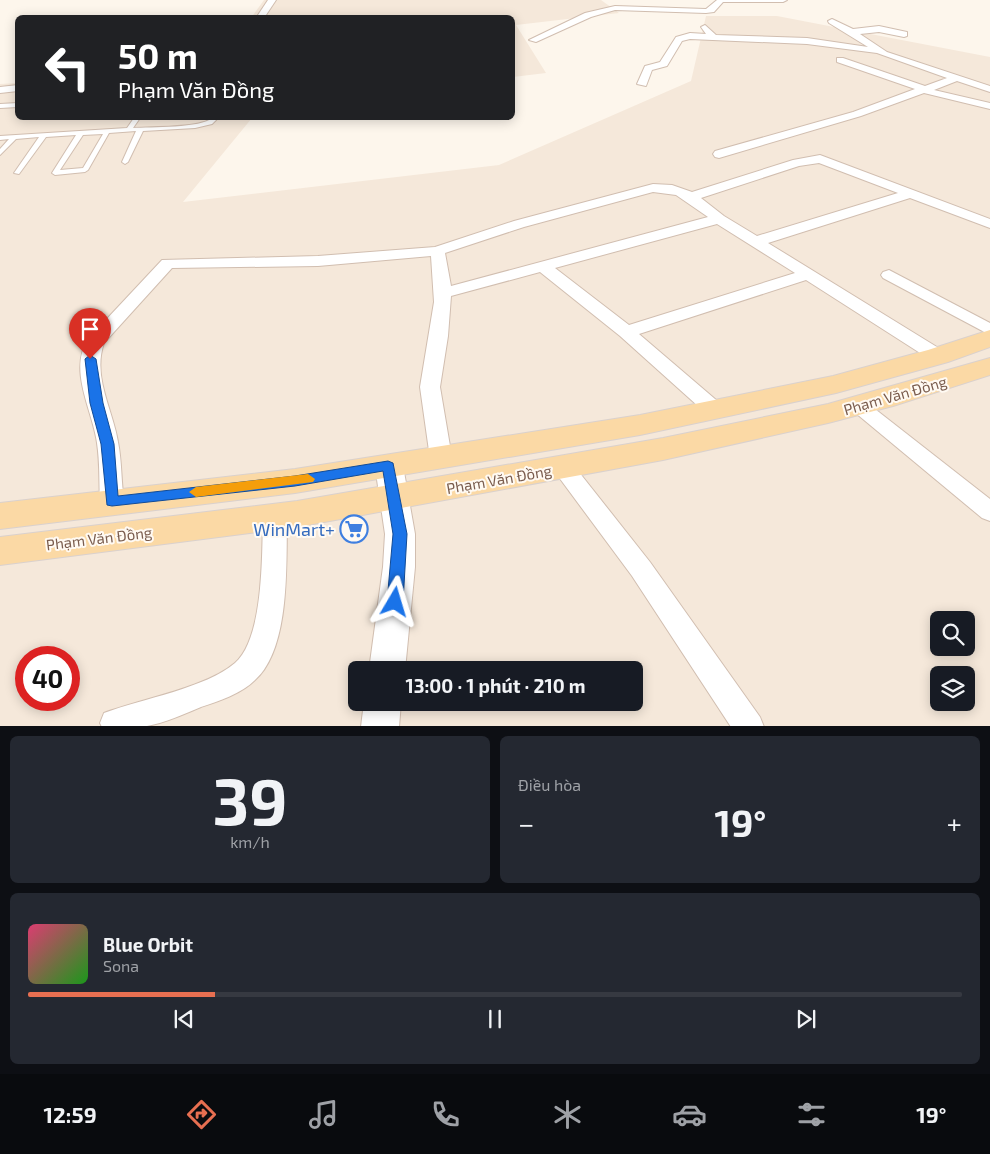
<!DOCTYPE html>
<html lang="vi">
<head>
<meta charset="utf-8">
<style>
  :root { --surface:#171b24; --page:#242831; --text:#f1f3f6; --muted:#9ea1a6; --line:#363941; --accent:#e76f51 }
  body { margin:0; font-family:"Exo 2",sans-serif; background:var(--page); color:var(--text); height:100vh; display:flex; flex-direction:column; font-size:19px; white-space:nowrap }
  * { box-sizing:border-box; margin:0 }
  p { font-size:16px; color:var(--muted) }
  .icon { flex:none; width:28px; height:28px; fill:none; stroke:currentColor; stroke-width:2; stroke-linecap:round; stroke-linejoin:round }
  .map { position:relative; height:726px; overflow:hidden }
  .panel { display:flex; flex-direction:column; gap:10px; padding:10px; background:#0d0f14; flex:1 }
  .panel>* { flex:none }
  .top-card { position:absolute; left:15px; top:15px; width:500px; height:105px; border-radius:8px; box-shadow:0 2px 12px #0003; background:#202124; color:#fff; overflow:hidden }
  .tools { position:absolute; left:930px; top:611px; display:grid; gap:10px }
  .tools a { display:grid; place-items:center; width:45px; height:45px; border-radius:8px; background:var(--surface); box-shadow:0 2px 12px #0003; font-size:25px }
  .speed { position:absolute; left:15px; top:646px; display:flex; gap:10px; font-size:25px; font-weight:700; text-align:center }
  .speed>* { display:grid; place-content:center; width:65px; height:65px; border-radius:50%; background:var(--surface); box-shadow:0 2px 12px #0003; line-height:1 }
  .speed .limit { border:8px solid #d22; background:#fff; color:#111 }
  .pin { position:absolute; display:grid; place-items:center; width:42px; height:42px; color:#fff; margin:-51px -21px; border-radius:50% 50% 50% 0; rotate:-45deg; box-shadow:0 0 5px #0007 }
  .pin .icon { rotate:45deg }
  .me { position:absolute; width:55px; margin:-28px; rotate:7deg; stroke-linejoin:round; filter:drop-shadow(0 0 4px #0008) }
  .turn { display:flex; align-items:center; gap:18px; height:105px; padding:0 20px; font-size:22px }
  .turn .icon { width:65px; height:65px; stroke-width:2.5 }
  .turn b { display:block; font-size:35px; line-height:42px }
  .big { font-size:38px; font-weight:700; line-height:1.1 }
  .panel .widget { flex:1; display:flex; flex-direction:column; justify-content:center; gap:8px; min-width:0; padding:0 18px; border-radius:8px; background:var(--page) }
  .panel .dial { align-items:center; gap:0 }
  .dial b { font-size:65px; line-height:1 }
  .song { display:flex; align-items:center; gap:15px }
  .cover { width:60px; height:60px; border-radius:8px; background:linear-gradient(135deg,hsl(340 70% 55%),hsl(120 70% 35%)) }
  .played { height:5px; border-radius:2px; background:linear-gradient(90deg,var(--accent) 20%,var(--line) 20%) }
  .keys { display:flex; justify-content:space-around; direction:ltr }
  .heat { display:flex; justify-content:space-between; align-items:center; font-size:28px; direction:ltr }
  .panel .tiles { flex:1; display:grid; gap:10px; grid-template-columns:1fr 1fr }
  .widget:last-child { grid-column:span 2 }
  .trip { position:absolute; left:348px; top:661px; width:295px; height:50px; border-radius:8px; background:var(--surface); box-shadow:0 2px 12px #0003; font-weight:700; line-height:50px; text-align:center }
  .menu { display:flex; height:80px; justify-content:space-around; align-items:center; background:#090b0e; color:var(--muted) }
  .menu .icon { width:35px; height:35px }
  .menu .active { color:var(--accent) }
  .menu b { font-size:22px; color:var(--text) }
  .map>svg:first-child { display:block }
  .residential { fill:#f5e8da; fill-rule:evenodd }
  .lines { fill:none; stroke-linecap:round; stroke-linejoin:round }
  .service-casing { stroke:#d1beb0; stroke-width:2 }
  .minor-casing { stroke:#d1beb0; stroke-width:2 }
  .tertiary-casing { stroke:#d1beb0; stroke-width:2 }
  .primary-casing { stroke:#dad1cd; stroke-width:2 }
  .service { fill:#fff; fill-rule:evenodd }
  .minor { fill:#fff; fill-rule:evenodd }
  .tertiary { fill:#fff; fill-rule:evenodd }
  .primary { fill:#fbd9a5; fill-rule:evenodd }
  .route { fill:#1a73e8; stroke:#114b97 }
  .slow { fill:#f59e0b }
  .labels { text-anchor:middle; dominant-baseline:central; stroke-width:4; stroke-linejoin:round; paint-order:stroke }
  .street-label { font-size:15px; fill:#7a5c4d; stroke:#fffaf3 }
  .near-shop-label { font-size:18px; fill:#366cbe; stroke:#fffaf3; text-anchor:end }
</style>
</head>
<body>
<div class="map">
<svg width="990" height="727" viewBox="0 0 990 727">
  <rect width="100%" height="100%" fill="#fdf6ec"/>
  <!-- residential -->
  <g class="residential">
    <path d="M 264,0 L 601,0 L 619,13 L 516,25 L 546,73 L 513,77 L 512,18 L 251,18 Z"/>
    <path d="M 706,16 L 777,16 L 990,57 L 990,726 L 0,726 L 0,84 L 17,83 L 18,118 L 252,118 L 183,202 L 499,165 L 691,81 ZM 939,620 L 966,620 L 966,648 L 939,648 ZM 26,658 L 69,658 L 69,700 L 26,700 ZM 356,670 L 634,670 L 634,702 L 356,702 ZM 939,675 L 966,675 L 966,702 L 939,702 Z"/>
  </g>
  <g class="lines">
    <!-- service casing -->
    <g class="service-casing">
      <g id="service">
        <path d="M 18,103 L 18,107 L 0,108 L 0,104 Z"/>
        <path d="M 134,118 L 140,118 L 133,128 C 150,127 202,128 212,118 L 218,118 L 212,124 L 195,128 L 143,131 L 128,162 L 125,164 L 122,162 L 136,131 L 109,133 L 88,170 L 85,172 L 55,175 L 52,173 L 76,135 L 46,137 L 19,174 L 14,173 L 39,137 L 16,139 L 0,155 L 0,149 L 9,139 L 0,140 L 0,136 L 127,128 ZM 103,134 L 83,168 L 60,170 L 83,135 Z"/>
      </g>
    </g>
    <!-- minor casing -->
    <g class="minor-casing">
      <g id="minor">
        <path d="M 268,0 L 276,0 L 264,18 L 256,18 Z"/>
        <path d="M 717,0 L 787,0 L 783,2 L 723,2 L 714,12 L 706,13 L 615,10 L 591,17 L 536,42 L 529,40 L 585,13 L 615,6 L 706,9 Z"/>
        <path d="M 832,19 L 853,29 L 879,26 L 907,32 L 907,36 L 904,37 L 879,32 L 860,34 L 887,52 L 990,86 L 990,92 L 957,81 L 934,90 L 990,103 L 990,109 L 924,93 L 861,116 L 719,158 L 715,157 L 713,154 L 715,151 L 853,112 L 915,89 L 837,62 L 837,58 L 843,58 L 925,86 L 947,78 L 877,53 L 807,44 L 690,39 L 682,41 L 667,66 L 652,70 L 646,86 L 637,84 L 645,66 L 660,62 L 676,37 L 690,33 L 706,34 L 701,27 L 705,25 L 716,35 L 807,38 L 868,47 L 829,23 L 828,21 Z"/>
        <path d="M 18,85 L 18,91 L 0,93 L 0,87 Z"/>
        <path d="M 820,155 L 990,219 L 990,228 L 910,198 L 768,243 L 945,352 L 947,356 L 945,360 L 931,360 L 806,280 L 639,334 L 722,405 L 725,410 L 722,415 L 715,416 L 708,415 L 620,336 L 540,272 L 451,296 L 448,336 L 440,387 L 452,458 L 449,463 L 441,465 L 433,463 L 430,458 L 420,387 L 434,302 L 431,256 L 318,266 L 172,268 L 104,343 C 92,377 113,410 118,442 C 122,462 121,482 124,501 L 120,507 L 112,509 L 104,507 L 100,501 C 99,482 100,462 97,443 C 93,411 67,369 89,338 L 162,260 L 318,256 L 435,247 L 514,221 L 653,184 L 672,185 L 692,192 L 793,160 ZM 819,163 L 898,193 L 757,236 L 724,216 L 701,198 L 799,166 ZM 653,192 L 676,195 L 708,217 L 451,286 L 445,253 L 524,227 ZM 717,224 L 795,273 L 629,325 L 555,268 Z"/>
        <path d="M 889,270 L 990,323 L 990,335 L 883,278 L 881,275 L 883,272 Z"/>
        <path d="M 859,400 L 866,402 L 990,499 L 990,521 L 982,518 L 852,410 L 849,406 L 852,402 Z"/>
        <path d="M 563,459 L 571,462 L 650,562 L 760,717 L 764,727 L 731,727 L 632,576 L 555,472 L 552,467 L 555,462 Z"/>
        <path d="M 275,507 L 283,510 L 287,516 C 286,561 291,648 255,680 C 241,694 219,701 201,707 C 184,714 165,723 147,726 C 133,727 116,727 102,727 L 100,723 L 104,713 C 141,699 206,688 235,663 C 264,638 262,553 263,516 L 267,510 Z"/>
      </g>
    </g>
    <!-- tertiary casing -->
    <g class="tertiary-casing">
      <g id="tertiary">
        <path d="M 389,456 L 399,459 L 403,466 L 415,534 L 415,567 L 405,670 L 369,670 L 383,567 L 385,534 L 375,466 L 379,459 Z"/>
        <path d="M 364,702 L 401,702 L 399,727 L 361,727 Z"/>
      </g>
    </g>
    <!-- primary casing -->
    <g class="primary-casing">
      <g id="primary">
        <path d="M 990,330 L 990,347 L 948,362 L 836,393 L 640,435 L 295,493 L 0,529 L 0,503 L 295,469 L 640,415 L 833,376 L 928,350 Z"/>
        <path d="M 990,358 L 990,375 L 893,406 L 828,423 L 663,460 L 297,527 L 0,565 L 0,537 L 297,501 L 663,438 L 828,404 Z"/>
      </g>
    </g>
    <!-- service -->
    <use href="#service" class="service"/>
    <!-- minor -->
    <use href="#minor" class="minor"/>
    <!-- tertiary -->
    <use href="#tertiary" class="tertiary"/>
    <!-- primary -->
    <use href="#primary" class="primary"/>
  </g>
  <!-- route -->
  <path class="route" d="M 90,355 L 96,359 L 103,403 L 114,444 L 118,496 L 295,476 L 388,461 L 393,463 L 407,534 L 403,602 L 400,606 L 395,608 L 389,606 L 387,602 L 393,534 L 383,471 L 295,486 L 112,506 L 107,505 L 101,444 L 90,403 L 85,359 Z"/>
  <!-- slow -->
  <path class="slow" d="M 308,474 L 315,479 L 313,482 L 196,497 L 189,492 L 196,487 Z"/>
  <!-- icons -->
  <defs>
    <g id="supermarket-ring" transform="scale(1.4375)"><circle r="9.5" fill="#fffaf3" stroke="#3f7fe0" stroke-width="1.5"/><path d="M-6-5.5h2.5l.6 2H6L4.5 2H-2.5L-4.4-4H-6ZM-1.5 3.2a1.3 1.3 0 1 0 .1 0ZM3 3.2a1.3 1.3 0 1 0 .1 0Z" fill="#3f7fe0"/></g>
  </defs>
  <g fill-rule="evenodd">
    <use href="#supermarket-ring" x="354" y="529"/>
  </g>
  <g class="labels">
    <!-- street labels -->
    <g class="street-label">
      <text transform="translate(895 395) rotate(-16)">Phạm Văn Đồng</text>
      <text transform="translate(499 479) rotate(-10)">Phạm Văn Đồng</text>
      <text transform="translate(99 538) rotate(-7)">Phạm Văn Đồng</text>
    </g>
    <!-- near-shop labels -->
    <g class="near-shop-label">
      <text x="335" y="529">WinMart+</text>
    </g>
  </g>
</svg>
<div class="tools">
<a><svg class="icon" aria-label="search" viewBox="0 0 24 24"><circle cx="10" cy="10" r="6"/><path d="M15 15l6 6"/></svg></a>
<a><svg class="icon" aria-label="layers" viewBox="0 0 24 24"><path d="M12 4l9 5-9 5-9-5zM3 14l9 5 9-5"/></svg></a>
</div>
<div class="speed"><div class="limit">40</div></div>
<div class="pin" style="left:90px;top:359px;background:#d93025"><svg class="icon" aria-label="arrive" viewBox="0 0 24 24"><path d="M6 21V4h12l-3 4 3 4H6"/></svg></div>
<svg class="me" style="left:395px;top:602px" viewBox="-20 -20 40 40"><path d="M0-17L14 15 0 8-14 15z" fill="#1a73e8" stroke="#fff" stroke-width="4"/></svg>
<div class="trip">13:00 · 1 phút · 210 m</div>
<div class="top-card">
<div class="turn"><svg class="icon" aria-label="left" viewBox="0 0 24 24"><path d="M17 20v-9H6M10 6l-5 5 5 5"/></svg><div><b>50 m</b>Phạm Văn Đồng</div></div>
</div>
</div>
<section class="panel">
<div class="tiles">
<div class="widget dial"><b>39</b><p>km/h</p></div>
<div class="widget"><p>Điều hòa</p>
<div class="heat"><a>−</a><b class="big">19°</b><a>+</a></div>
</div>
<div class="widget">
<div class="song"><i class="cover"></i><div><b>Blue Orbit</b><p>Sona</p></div></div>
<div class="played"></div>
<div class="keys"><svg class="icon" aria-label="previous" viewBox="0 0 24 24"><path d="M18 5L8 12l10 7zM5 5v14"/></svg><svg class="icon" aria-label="pause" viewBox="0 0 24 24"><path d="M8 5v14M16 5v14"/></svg><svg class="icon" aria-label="next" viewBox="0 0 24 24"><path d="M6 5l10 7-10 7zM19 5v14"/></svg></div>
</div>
</div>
</section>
<nav class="menu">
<b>12:59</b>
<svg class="icon active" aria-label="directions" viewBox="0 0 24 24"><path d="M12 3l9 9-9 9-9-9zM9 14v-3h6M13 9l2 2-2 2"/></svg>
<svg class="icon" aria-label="music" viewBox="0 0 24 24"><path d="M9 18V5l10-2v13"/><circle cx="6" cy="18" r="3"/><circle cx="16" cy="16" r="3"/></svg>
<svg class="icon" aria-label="phone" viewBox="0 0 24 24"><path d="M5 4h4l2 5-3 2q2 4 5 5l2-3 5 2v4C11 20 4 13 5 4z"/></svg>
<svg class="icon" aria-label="climate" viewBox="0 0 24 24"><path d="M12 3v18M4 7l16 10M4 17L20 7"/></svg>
<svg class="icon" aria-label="car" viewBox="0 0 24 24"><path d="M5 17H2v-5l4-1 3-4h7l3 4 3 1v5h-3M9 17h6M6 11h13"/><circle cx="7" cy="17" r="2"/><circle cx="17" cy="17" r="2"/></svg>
<svg class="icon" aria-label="filters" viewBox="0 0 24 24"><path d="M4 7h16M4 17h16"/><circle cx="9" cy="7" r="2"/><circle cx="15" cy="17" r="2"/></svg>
<b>19°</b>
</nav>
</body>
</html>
